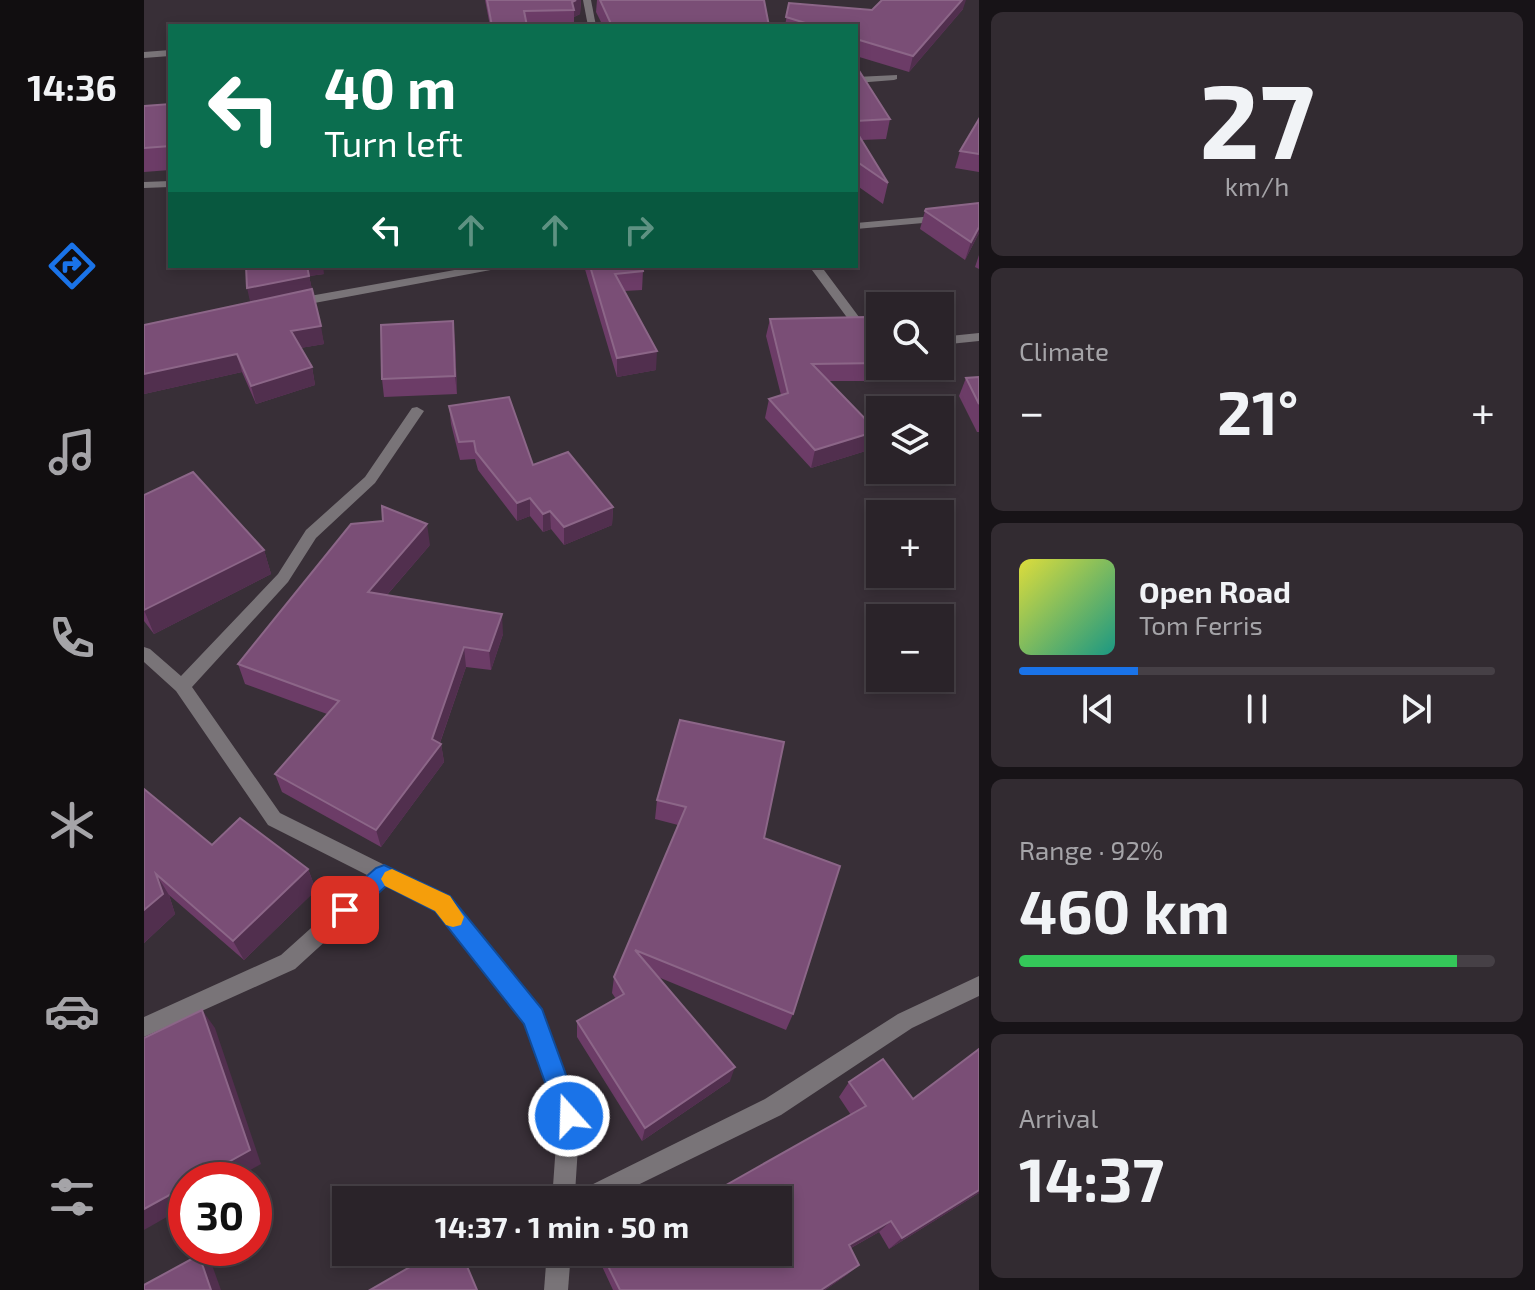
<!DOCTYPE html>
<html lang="en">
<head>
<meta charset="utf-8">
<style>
  :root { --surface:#2a2329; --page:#322b31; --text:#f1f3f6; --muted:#a5a4a8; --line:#464046; --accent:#1a73e8 }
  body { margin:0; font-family:"Exo 2",sans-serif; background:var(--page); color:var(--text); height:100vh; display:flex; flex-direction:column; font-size:30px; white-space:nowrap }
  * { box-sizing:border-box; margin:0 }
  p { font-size:26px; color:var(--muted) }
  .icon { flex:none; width:44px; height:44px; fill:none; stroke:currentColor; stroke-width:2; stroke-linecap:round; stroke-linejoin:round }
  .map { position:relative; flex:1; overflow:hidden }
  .panel { display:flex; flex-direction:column; gap:12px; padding:12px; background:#171317; width:556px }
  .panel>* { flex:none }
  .banner { position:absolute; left:24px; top:24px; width:690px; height:244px; border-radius:0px; box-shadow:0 4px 12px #0003,0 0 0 2px var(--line); background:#0b6e4f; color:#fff; overflow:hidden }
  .tools { position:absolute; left:722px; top:292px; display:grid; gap:16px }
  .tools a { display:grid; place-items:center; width:88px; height:88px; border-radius:0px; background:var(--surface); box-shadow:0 4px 12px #0003,0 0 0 2px var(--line); font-size:40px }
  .speed { position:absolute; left:24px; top:1162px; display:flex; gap:16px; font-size:40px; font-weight:700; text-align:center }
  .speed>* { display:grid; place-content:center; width:104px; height:104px; border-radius:50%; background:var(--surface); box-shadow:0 4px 12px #0003,0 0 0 2px var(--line); line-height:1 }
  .speed .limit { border:12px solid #d22; background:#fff; color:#111 }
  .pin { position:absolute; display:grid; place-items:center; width:68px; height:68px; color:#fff; margin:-34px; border-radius:16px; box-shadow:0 4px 12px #0006 }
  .me { position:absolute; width:88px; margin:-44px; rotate:340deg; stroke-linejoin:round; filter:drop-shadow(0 0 6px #0008) }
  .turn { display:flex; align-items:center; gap:28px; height:168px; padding:0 24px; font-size:36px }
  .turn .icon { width:104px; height:104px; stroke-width:2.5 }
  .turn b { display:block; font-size:56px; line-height:68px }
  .lanes { display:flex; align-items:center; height:76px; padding:0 24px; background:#0003; justify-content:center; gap:40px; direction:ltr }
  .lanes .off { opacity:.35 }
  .big { font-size:60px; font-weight:700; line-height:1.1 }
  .panel .widget { flex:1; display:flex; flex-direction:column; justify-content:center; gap:12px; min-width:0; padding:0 28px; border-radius:12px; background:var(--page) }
  .panel .dial { align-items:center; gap:0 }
  .dial b { font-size:104px; line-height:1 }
  .song { display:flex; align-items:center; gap:24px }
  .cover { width:96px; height:96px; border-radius:12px; background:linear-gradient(135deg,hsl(60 70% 55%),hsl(170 70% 35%)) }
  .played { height:8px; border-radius:4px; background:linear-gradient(90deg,var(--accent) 25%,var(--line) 25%) }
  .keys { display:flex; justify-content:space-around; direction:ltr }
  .heat { display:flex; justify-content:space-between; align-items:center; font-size:44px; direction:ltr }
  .charge { height:12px; border-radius:6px; background:linear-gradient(90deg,#34c759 92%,var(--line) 0) }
  .trip { position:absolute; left:188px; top:1186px; width:460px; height:80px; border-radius:0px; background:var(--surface); box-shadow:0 4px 12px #0003,0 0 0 2px var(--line); font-weight:700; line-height:80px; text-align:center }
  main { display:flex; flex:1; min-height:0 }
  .tab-bar { display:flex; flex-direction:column; width:144px; justify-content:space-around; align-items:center; background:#110e10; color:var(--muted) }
  .tab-bar .icon { width:56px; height:56px }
  .tab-bar .on { color:var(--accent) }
  .tab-bar b { font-size:36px; color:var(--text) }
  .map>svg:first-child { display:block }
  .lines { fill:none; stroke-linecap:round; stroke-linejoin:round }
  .street { fill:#797478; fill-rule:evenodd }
  .wall { fill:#6c3c67 }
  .shaded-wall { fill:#512f4e }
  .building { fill:#7a4e76; stroke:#8c6688; stroke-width:2 }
  .route { fill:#1a73e8; stroke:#114b97; stroke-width:2 }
  .slow { fill:#f59e0b }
</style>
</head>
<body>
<main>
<nav class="tab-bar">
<b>14:36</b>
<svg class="icon on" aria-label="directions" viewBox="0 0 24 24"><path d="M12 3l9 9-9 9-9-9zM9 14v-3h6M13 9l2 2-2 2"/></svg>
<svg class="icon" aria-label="music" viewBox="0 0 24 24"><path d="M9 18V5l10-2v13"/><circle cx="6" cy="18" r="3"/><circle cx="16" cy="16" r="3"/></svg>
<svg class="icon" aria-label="phone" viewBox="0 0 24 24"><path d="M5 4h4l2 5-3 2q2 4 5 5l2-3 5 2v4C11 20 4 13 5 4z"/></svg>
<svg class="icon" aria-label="climate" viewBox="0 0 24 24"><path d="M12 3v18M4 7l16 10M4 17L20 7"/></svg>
<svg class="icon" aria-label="car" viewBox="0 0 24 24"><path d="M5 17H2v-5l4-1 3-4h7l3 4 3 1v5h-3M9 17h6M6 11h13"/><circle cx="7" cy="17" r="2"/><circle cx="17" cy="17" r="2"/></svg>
<svg class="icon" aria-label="filters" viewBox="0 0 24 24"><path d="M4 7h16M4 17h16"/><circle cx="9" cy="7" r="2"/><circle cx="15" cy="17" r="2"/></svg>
</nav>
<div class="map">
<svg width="835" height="1290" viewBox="0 0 835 1290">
  <rect width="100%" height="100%" fill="#382f37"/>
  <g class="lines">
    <!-- street -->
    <g class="street">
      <path d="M 439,0 L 447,0 L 452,26 L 444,26 Z"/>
      <path d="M 26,50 L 26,56 L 0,58 L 0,52 Z"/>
      <path d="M 753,75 L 753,79 L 750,80 L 712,83 L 712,77 Z"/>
      <path d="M 26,181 L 26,187 L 0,188 L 0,182 Z"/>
      <path d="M 835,212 L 835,218 L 712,229 L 712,223 Z"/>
      <path d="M 333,266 L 358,266 L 352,269 L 149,307 L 143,303 L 149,299 Z"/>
      <path d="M 665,266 L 677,266 L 718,321 L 736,333 L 736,342 L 710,327 Z"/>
      <path d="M 835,333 L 835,341 L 796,345 L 796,337 Z"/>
      <path d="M 273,407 L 280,411 L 231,483 L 172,538 L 144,582 L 48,687 L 136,813 L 305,897 L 397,1010 L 436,1116 L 431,1193 L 621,1099 L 754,1014 L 835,976 L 835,996 L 768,1028 L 637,1115 L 463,1200 L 408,1200 L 414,1116 L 382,1023 L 291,909 L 243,885 L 151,969 L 0,1037 L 0,1017 L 137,955 L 225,876 L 124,825 L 32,691 L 0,662 L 0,647 L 6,649 L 37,676 L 134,574 L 162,530 L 221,477 L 268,408 Z"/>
      <path d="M 403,1252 L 427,1252 L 424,1290 L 400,1290 Z"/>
    </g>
  </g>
  <!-- wall -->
  <g class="wall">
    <path d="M 341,0 L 437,0 L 436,14 L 430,17 L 430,26 L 346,26 Z"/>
    <path d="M 453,0 L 620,0 L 625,26 L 459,26 L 452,12 Z"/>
    <path d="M 645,3 L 728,10 L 819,9 L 765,72 L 712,56 L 712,26 L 641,26 Z"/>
    <path d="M 712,66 L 746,119 L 742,139 L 718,140 L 744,183 L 739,204 L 712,185 Z"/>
    <path d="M 26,104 L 26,170 L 0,172 L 0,106 Z"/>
    <path d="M 835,119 L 835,172 L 811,168 L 816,151 Z"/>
    <path d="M 835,203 L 835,233 L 821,260 L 776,229 L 781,211 Z"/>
    <path d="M 835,255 L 835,269 L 831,267 Z"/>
    <path d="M 102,266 L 180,274 L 165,276 L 180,344 L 156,348 L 168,367 L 171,385 L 112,404 L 98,372 L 0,394 L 0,325 L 107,302 Z"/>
    <path d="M 440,266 L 498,266 L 499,271 L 498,290 L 480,291 L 512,370 L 473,377 Z"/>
    <path d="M 626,319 L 736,339 L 736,366 L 743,366 L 739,381 L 685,381 L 728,449 L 667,468 L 621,418 L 625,399 L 637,395 L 622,336 Z"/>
    <path d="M 311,339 L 313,394 L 240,397 L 238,379 Z"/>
    <path d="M 835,377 L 835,432 L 833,432 L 815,396 L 822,378 Z"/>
    <path d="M 305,406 L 389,465 L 469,507 L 468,525 L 420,545 L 407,529 L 399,532 L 386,516 L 373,521 L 334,470 L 331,459 L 316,460 L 307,424 Z"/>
    <path d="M 0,495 L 120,550 L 127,574 L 10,634 L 0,621 Z"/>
    <path d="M 286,545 L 243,595 L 359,634 L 347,670 L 322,667 L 296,743 L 297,744 L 300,762 L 237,847 L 138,792 L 131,774 L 183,714 L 101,684 L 94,664 Z"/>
    <path d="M 536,720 L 620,838 L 649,1014 L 642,1030 L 514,977 L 586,1081 L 498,1141 L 433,1037 L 433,1021 L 472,999 L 468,993 L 470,977 L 534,825 L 511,819 L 513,800 Z"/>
    <path d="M 0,789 L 68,845 L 164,869 L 172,890 L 100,960 L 25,895 L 31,914 L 0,943 Z"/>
    <path d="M 835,1049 L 835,1193 L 745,1249 L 735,1232 L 707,1248 L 704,1274 L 681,1290 L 469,1290 L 456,1262 L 457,1252 L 568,1193 L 707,1115 L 695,1097 L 705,1082 L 769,1099 Z"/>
  </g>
  <!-- shaded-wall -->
  <g class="shaded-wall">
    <path d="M 432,0 L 437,0 L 436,14 L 430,17 L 430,10 L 428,2 Z"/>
    <path d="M 818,0 L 822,0 L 819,9 L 765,72 L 769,56 Z"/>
    <path d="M 835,227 L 835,233 L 821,260 L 827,242 Z"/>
    <path d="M 163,266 L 179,266 L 180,274 L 165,276 L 169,294 L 107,306 L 103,288 Z"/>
    <path d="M 309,321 L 311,339 L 313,394 L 311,376 Z"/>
    <path d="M 177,326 L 180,344 L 151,349 L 147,331 Z"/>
    <path d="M 513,351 L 512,370 L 473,377 L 473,358 Z"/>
    <path d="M 93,354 L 98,372 L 0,394 L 0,374 Z"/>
    <path d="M 168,367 L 171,385 L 112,404 L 107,386 Z"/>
    <path d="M 733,431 L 728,449 L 667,468 L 671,450 Z"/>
    <path d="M 386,498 L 386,516 L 373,521 L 373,503 Z"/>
    <path d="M 469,507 L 468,525 L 420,545 L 420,527 Z"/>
    <path d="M 406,511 L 407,529 L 399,532 L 399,514 Z"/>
    <path d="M 283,524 L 286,545 L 228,612 L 224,592 Z"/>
    <path d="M 120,550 L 127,574 L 10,634 L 0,610 Z"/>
    <path d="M 358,614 L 359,634 L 347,670 L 345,651 Z"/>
    <path d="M 320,647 L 322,667 L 294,748 L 297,744 L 300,762 L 237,847 L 232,830 L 288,739 Z"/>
    <path d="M 164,869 L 172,890 L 100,960 L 89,941 Z"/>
    <path d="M 12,874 L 25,895 L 31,914 L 0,943 L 0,910 Z"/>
    <path d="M 58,1010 L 71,1028 L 117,1164 L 89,1180 L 52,1180 Z"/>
    <path d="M 591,1067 L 586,1081 L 498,1141 L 501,1128 Z"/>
    <path d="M 42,1186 L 42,1206 L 0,1230 L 0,1209 Z"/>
    <path d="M 835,1190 L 835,1193 L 745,1249 L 758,1238 Z"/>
    <path d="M 747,1221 L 735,1232 L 694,1255 L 705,1245 Z"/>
    <path d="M 55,1255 L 68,1265 L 77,1290 L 67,1290 Z"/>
    <path d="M 715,1265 L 704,1274 L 681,1290 L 677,1290 Z"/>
  </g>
  <!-- building -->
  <g class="building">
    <path d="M 343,0 L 432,0 L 428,2 L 430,10 L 380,11 L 383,26 L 348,26 Z"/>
    <path d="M 456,0 L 620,0 L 625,26 L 468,26 Z"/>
    <path d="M 738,0 L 818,0 L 769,56 L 712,39 L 712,26 L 671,26 L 642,17 L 645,3 L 728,10 Z"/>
    <path d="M 712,66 L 746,119 L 712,121 Z"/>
    <path d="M 26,104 L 26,146 L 0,148 L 0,106 Z"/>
    <path d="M 835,119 L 835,154 L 816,151 Z"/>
    <path d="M 712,131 L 744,183 L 712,161 Z"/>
    <path d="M 835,203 L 835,227 L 827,242 L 781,211 L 782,209 Z"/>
    <path d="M 102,266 L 163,266 L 165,276 L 103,288 Z"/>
    <path d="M 446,266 L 498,266 L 499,271 L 471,274 L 513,351 L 473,358 Z"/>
    <path d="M 168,289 L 177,326 L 147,331 L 168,367 L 107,386 L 93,354 L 0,374 L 0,325 Z"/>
    <path d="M 723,317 L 730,321 L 736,339 L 736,363 L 668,364 L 733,431 L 671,450 L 625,399 L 644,393 L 626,319 Z"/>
    <path d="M 309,321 L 311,376 L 238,379 L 237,325 Z"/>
    <path d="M 835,377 L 835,404 L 822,378 Z"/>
    <path d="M 365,397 L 389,465 L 424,452 L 469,507 L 420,527 L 406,511 L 399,514 L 386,498 L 373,503 L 332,452 L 330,441 L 315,442 L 305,406 Z"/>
    <path d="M 49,472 L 120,550 L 0,610 L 0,495 Z"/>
    <path d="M 238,506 L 283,524 L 224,592 L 358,614 L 345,651 L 320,647 L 288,739 L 297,744 L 232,830 L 131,774 L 195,701 L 94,664 L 207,524 L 239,521 Z"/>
    <path d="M 536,720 L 640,742 L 620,838 L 696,866 L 649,1014 L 491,950 L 591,1067 L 501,1128 L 433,1021 L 480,994 L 470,977 L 542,807 L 513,800 Z"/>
    <path d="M 0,789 L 68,845 L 96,818 L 164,869 L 89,941 L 12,874 L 19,894 L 0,910 Z"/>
    <path d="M 58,1010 L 106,1150 L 52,1180 L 42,1180 L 42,1186 L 0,1209 L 0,1038 Z"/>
    <path d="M 835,1049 L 835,1190 L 758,1238 L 747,1221 L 705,1245 L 715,1265 L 677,1290 L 476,1290 L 457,1252 L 634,1252 L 634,1200 L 543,1200 L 564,1187 L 568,1193 L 722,1106 L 705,1082 L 739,1059 L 769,1099 Z"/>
    <path d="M 292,1252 L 317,1252 L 333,1290 L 226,1290 Z"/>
    <path d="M 55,1255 L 67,1290 L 0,1290 L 0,1285 Z"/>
  </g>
  <!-- route -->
  <path class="route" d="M 240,865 L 306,896 L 398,1009 L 437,1116 L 434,1124 L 425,1128 L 416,1124 L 380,1024 L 291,911 L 242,886 L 209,917 L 201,920 L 193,917 L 190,910 L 193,902 L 232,868 Z"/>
  <!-- slow -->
  <path class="slow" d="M 248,869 L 306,896 L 320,917 L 317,925 L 309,927 L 302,925 L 291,911 L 241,886 L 237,879 L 241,872 Z"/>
</svg>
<div class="tools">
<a><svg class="icon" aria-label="search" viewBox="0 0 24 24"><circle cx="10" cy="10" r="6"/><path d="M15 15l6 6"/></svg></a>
<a><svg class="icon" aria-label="layers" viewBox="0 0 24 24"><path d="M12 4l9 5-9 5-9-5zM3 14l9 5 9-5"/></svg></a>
<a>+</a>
<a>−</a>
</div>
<div class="speed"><div class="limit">30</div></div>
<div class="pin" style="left:201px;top:910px;background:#d93025"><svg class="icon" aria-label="arrive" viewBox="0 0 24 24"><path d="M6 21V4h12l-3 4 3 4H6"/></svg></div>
<svg class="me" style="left:425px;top:1116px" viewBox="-20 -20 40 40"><circle r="17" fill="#1a73e8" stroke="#fff" stroke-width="3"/><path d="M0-11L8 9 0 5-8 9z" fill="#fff"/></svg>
<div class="trip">14:37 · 1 min · 50 m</div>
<div class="banner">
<div class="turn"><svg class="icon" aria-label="left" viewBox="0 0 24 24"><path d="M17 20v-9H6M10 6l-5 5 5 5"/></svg><div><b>40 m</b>Turn left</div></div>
<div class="lanes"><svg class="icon" aria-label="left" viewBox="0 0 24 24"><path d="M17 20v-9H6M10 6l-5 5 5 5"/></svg><svg class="icon off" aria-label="ahead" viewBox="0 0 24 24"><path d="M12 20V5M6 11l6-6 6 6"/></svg><svg class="icon off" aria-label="ahead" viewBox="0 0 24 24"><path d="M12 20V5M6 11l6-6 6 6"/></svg><svg class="icon off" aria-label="right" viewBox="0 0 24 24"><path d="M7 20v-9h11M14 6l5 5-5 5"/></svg></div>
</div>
</div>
<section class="panel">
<div class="widget dial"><b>27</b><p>km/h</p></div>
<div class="widget"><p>Climate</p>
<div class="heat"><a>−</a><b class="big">21°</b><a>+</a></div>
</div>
<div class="widget">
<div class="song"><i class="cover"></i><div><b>Open Road</b><p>Tom Ferris</p></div></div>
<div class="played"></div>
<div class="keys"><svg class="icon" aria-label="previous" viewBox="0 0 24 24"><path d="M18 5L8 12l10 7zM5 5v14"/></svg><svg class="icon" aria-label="pause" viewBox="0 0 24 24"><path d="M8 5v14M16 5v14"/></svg><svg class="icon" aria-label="next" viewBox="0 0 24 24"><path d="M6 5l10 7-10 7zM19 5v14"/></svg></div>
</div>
<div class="widget"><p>Range · 92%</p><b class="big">460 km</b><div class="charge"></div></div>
<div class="widget"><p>Arrival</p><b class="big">14:37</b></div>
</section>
</main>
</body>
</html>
